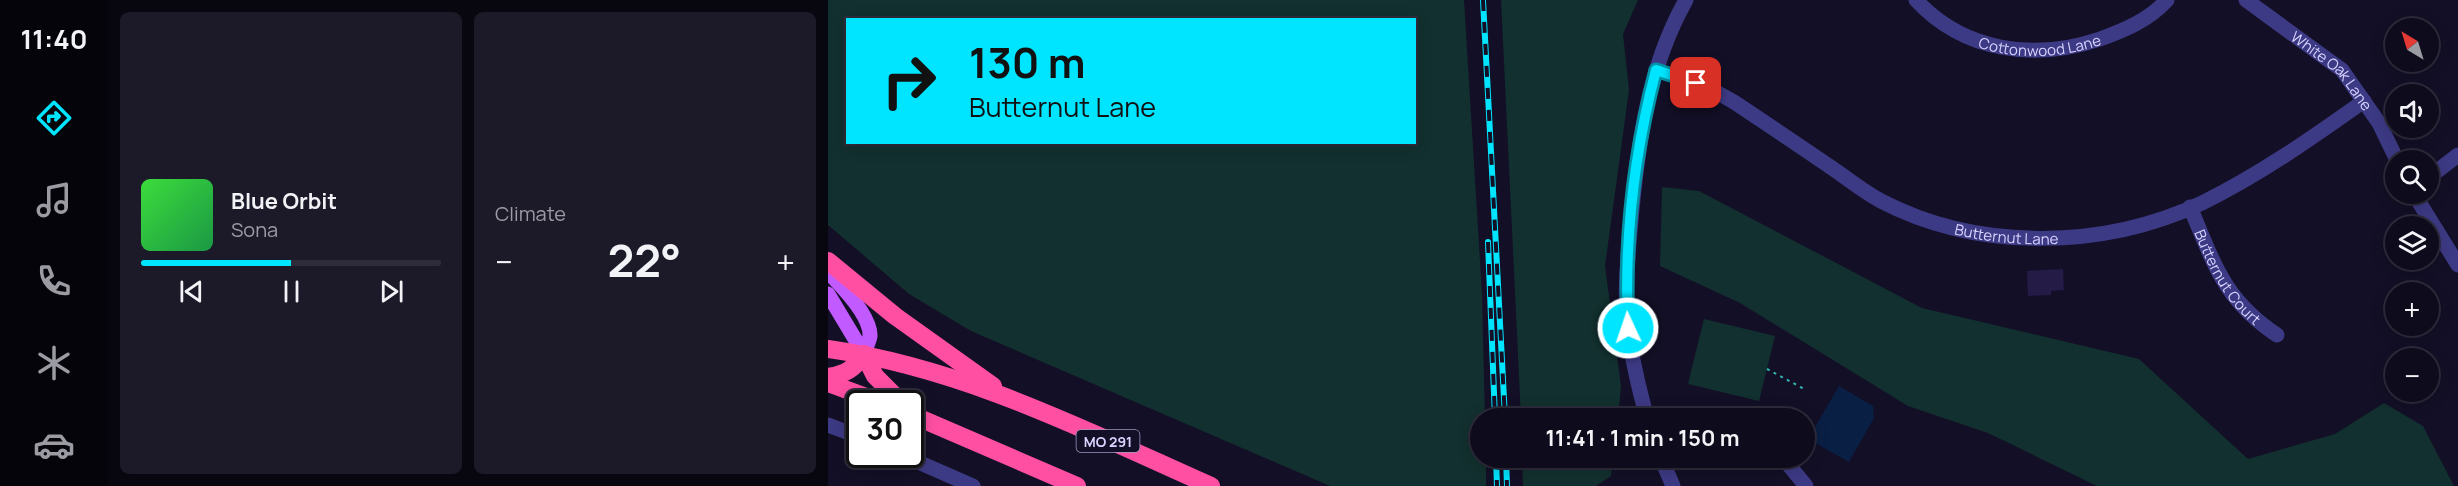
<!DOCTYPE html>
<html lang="en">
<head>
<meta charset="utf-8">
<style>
  :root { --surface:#0e0b1c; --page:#1c1929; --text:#f1f3f6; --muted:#9b9ba3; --line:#2e2b3b; --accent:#00e5ff }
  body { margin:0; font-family:Manrope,sans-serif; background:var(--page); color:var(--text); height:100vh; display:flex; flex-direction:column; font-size:22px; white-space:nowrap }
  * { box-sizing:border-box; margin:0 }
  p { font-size:20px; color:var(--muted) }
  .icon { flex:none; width:33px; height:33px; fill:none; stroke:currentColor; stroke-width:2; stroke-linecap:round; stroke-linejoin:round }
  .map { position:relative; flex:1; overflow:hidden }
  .panel { display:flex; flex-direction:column; gap:12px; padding:12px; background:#08060f; width:720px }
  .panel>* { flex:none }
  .top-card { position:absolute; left:18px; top:18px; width:570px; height:126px; border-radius:0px; box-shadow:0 3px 15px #0003,0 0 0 2px var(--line); background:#00e5ff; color:#111; overflow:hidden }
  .needle { width:39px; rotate:322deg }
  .controls { position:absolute; left:1557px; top:18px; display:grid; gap:12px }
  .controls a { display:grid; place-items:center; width:54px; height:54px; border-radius:50%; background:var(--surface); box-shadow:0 3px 15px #0003,0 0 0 2px var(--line); font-size:30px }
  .speed { position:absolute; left:18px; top:390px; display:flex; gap:12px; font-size:30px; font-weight:700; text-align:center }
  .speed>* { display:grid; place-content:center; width:78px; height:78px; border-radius:50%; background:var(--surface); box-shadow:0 3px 15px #0003,0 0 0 2px var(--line); line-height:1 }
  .speed .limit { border:3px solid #111; border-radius:9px; background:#fff; color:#111 }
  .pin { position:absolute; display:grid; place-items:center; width:51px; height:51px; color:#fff; margin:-26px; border-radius:12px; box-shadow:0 3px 9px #0006 }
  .me { position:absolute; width:66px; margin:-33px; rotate:357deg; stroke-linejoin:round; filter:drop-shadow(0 0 4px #0008) }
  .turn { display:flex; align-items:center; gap:21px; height:126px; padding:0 24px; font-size:27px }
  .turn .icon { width:78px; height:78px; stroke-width:2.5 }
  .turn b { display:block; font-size:42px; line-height:51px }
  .big { font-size:45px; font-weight:700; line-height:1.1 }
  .panel .widget { flex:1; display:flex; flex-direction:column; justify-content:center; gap:9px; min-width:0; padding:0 21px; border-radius:9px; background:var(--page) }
  .song { display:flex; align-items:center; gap:18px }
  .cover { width:72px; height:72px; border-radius:9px; background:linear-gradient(135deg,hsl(120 70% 55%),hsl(140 70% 35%)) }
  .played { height:6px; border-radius:3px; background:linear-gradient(90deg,var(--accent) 50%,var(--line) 50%) }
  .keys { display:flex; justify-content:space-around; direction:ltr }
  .heat { display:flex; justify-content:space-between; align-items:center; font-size:33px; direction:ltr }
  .panel .tiles { flex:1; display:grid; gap:12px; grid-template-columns:repeat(2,1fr) }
  .trip { position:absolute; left:642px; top:408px; width:345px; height:60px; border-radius:30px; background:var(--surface); box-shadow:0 3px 15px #0003,0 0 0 2px var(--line); font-weight:700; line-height:60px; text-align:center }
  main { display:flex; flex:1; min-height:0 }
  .menu { display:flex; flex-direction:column; width:108px; justify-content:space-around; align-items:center; background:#06040b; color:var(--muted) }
  .menu .icon { width:42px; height:42px }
  .menu .active { color:var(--accent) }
  .menu b { font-size:27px; color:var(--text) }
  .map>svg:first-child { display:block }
  .green { fill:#12302f; fill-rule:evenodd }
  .water { fill:#0a1f44 }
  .building { fill:#241b47 }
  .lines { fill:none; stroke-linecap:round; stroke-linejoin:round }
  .path { stroke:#2fb8b0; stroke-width:2; stroke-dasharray:3 4.5; stroke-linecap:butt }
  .minor { stroke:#3d3a85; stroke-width:15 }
  .major { stroke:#c25bff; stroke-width:15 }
  .highway { stroke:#ff4fa3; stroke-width:18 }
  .rail-casing { stroke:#00e5ff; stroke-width:6 }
  .rail { stroke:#130f26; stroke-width:4; stroke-dasharray:11; stroke-linecap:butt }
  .route-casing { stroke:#0095a6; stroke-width:15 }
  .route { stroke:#00e5ff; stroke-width:10 }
  .labels { text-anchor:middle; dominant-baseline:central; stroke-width:6; stroke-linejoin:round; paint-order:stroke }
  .shield { fill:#130f26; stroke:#9e99be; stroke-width:1.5 }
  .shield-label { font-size:14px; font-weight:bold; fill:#d9d4ff }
  .street-label { font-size:15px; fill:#d9d4ff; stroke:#130f26 }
</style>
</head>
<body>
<main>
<nav class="menu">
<b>11:40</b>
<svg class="icon active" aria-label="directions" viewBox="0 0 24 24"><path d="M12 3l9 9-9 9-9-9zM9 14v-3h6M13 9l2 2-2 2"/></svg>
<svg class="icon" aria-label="music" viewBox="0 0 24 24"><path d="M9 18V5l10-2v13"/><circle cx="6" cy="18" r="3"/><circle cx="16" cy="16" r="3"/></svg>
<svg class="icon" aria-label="phone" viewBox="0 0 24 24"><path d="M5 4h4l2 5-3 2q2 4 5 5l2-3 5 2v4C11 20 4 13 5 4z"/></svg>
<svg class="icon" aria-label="climate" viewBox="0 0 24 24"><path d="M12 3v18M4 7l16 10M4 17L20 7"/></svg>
<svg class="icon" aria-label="car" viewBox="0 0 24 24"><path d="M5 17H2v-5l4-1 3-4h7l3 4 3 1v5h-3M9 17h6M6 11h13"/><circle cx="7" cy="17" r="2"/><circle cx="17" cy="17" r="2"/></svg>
</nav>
<section class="panel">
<div class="tiles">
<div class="widget">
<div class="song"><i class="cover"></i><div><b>Blue Orbit</b><p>Sona</p></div></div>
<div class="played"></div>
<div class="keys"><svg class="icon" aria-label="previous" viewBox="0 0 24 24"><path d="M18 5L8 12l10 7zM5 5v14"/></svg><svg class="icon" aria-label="pause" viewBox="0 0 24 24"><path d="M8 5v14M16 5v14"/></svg><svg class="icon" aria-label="next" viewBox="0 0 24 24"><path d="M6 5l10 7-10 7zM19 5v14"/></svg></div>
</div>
<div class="widget"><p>Climate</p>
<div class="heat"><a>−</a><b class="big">22°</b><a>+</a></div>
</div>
</div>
</section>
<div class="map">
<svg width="1630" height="486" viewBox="0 0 1630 486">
  <rect width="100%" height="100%" fill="#130f26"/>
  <!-- green -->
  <g class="green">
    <path d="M 0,0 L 636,0 L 654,294 L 657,418 L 652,418 L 652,458 L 658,458 L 658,486 L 502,486 L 143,331 L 81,294 L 0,225 ZM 20,20 L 586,20 L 586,142 L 20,142 Z"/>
    <path d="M 673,0 L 810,0 L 795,34 L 801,90 L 777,266 L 793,386 L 790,418 L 693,418 Z"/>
    <path d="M 834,187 L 871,191 L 1094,308 L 1311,359 L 1420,459 L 1507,434 L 1556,403 L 1595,426 L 1626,486 L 1269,486 L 1160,433 L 1080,406 L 912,303 L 832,266 Z"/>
    <path d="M 876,319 L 947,336 L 931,401 L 860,384 Z"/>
    <path d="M 694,458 L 785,458 L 783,476 L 768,486 L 695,486 Z"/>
  </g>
  <!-- water -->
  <path class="water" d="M 1011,386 L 1045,406 L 1046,418 L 1021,462 L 980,439 Z"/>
  <!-- building -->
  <path class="building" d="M 1235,269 L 1236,290 L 1223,291 L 1223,295 L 1200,296 L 1199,271 Z"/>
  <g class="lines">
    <!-- path -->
    <path class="path" d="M 939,369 L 978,390"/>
    <!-- minor -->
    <g class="minor">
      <path id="s1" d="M 1088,0 C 1136,52 1207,61 1272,39 C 1297,30 1321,20 1339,0"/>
      <path id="s2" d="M 1418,0 L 1514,70 L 1551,123 L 1569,160"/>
      <path id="s3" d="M 828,70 L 881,88 L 906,102 C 939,124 972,146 1004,168 C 1020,179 1036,192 1053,201 C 1151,252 1276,249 1374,203 C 1431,175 1484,138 1536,101"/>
      <path d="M 1600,178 L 1630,155"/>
      <path d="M 1586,194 L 1630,265"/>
      <path id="s4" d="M 1362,207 C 1386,263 1395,299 1449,335"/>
      <path d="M 819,418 C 811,389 804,360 800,329 C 796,292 800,256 803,220 C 810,144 820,67 858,0"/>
      <path d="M 0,425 L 32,437"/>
      <path d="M 72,454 L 145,486"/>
      <path d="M 833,458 L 845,486"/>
      <path d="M 955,458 L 978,486"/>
    </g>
    <!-- major -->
    <g class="major">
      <path d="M 0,272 C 13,285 43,316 42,336 C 41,342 37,349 36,354"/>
      <path d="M 0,294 L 36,354"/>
    </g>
    <!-- highway -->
    <g class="highway">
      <path d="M 0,261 L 67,316 L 165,386"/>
      <path d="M 0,349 C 135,368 259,431 383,486"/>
      <path d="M 36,354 L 47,376 L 75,404"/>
      <path d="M 0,377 C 18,374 26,369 36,354"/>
      <path d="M 0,383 L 57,404"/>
      <path d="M 82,414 L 249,486"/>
    </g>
    <!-- rail casing -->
    <g class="rail-casing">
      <g id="rail">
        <path d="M 655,0 L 677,418"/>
        <path d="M 660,242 L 667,418"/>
        <path d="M 668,458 L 669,486"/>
        <path d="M 678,458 L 679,486"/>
      </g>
    </g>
    <!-- rail -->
    <use href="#rail" class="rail"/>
  </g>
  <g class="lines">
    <!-- route casing -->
    <g class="route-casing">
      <path id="route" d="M 800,328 C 796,242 806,154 828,70 L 868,83"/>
    </g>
    <!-- route -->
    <use href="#route" class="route"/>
  </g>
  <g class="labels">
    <!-- shield labels -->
    <rect class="shield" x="248.5" y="430" width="63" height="22" rx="4.5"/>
    <g class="shield-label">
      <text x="280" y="441">MO 291</text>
    </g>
    <!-- street labels -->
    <g class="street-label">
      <text stroke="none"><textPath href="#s1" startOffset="138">Cottonwood Lane</textPath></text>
      <text stroke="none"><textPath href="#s2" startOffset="112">White Oak Lane</textPath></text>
      <text stroke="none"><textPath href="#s3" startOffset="393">Butternut Lane</textPath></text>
      <text stroke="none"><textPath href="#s4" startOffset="80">Butternut Court</textPath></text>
    </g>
  </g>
</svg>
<div class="controls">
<a><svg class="needle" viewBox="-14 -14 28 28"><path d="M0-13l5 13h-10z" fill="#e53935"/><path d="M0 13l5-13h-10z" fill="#9b9ba3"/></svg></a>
<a><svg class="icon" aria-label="sound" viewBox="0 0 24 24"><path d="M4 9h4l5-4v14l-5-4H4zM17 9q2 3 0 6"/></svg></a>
<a><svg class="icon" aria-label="search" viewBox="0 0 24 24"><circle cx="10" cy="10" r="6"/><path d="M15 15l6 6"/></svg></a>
<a><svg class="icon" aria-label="layers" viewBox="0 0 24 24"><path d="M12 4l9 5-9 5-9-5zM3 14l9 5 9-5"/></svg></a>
<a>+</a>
<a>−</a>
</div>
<div class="speed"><div class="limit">30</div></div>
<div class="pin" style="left:868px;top:83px;background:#d93025"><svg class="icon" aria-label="arrive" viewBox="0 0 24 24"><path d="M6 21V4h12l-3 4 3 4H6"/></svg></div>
<svg class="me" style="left:800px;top:328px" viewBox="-20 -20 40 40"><circle r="17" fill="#00e5ff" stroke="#fff" stroke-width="3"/><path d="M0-11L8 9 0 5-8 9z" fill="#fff"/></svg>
<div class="trip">11:41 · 1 min · 150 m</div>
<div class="top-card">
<div class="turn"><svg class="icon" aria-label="right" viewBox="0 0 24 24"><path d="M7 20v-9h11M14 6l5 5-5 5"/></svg><div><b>130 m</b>Butternut Lane</div></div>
</div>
</div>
</main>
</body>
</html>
